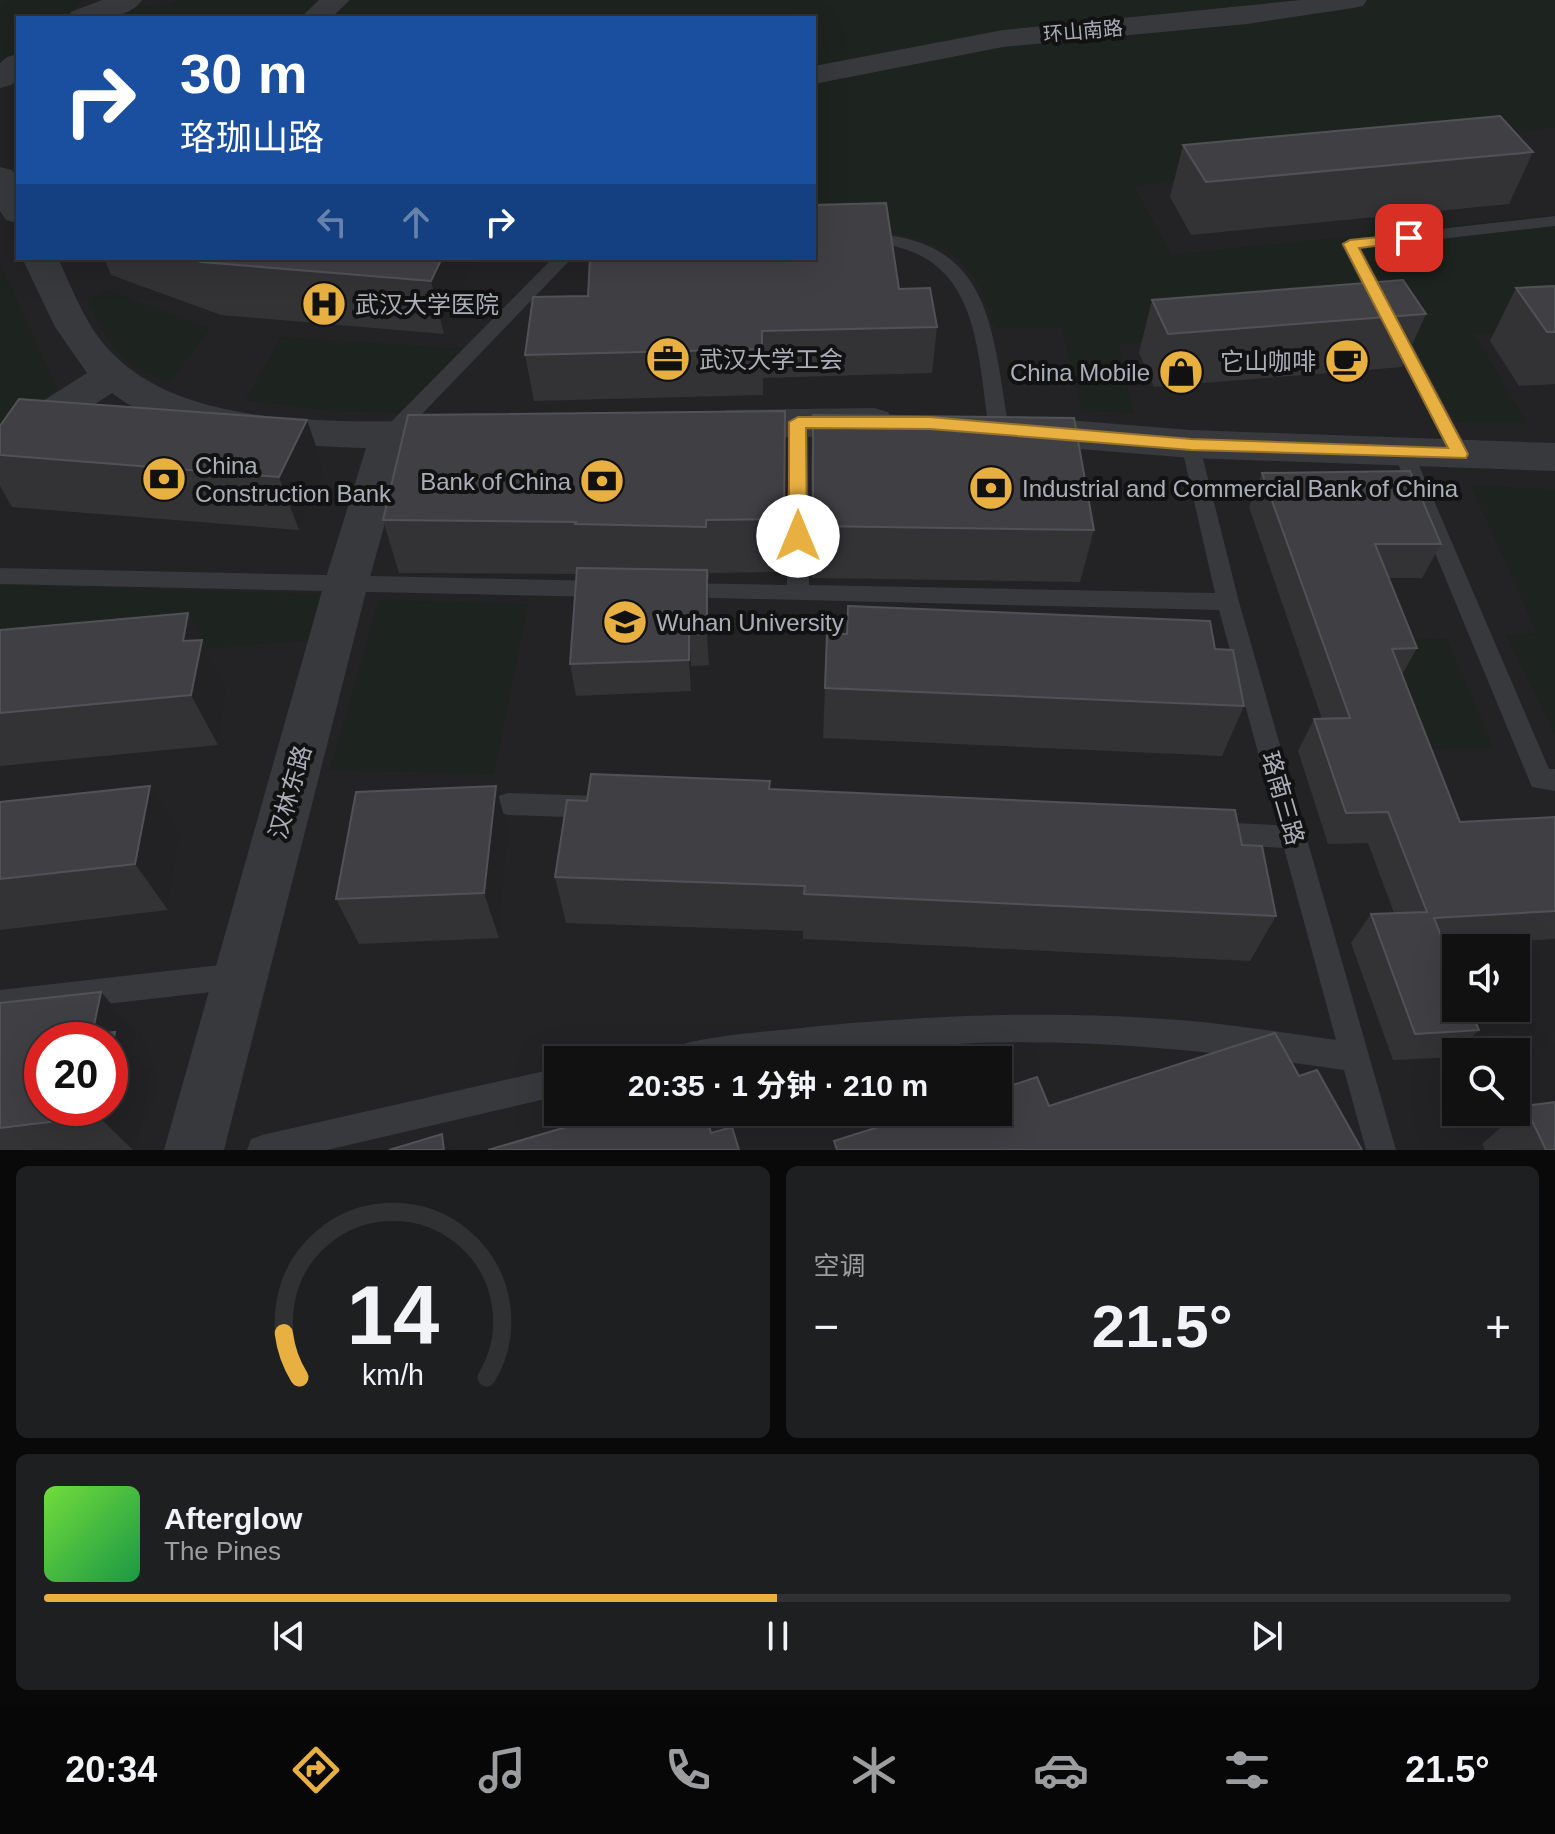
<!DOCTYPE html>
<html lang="zh">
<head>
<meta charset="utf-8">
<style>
  :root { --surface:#111112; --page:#1e1f20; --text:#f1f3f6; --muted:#9c9d9f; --line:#303132; --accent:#e7b040 }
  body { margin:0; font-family:Arial,"Noto Sans SC",sans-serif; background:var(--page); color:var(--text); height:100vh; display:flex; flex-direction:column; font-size:30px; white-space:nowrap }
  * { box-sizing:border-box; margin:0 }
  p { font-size:26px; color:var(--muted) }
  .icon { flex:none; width:44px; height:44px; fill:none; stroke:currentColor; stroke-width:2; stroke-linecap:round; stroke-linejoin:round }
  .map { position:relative; height:1150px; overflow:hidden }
  .drawer { display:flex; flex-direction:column; gap:16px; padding:16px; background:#09090a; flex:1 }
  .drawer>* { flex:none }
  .hud { position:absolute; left:16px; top:16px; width:800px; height:244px; border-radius:0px; box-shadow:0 8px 32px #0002,0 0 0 2px var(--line); background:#1a4fa0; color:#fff; overflow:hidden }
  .buttons { position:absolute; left:1442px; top:934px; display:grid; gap:16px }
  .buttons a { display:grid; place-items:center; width:88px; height:88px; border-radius:0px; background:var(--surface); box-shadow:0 8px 32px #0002,0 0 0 2px var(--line); font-size:40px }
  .speed { position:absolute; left:24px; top:1022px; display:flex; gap:16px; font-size:40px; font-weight:700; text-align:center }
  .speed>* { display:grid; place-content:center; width:104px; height:104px; border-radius:50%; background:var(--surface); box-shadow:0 8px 32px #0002,0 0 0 2px var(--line); line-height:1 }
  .speed .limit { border:12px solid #d22; background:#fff; color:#111 }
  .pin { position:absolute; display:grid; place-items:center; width:68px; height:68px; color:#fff; margin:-34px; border-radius:16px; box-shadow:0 4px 12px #0006 }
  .me { position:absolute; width:88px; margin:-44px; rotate:0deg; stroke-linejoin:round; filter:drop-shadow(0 0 6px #0008) }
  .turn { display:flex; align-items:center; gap:28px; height:168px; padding:0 32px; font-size:36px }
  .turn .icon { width:104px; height:104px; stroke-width:2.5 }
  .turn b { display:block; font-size:56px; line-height:68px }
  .lanes { display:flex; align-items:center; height:76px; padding:0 32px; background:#0003; justify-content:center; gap:40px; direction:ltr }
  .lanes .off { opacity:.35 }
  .big { font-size:60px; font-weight:700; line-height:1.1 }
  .drawer .tile { flex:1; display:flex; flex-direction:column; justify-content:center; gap:12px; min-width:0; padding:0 28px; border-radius:12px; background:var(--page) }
  .drawer .dial { align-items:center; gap:0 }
  .dial svg { height:208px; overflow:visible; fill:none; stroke:var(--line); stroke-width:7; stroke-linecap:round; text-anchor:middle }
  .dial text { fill:var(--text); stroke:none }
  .song { display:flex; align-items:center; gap:24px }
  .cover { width:96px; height:96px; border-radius:12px; background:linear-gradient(135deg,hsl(100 70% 55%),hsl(140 70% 35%)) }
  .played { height:8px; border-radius:4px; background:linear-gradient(90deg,var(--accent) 50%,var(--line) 50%) }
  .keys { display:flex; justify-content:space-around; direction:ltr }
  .heat { display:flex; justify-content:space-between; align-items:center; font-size:44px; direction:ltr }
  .drawer .tiles { flex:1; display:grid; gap:16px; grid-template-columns:1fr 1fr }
  .tile:last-child { grid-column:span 2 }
  .trip { position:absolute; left:544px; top:1046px; width:468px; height:80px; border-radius:0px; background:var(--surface); box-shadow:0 8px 32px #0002,0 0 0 2px var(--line); font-weight:700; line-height:80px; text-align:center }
  .menu { display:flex; height:128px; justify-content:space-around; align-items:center; background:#070707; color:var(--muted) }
  .menu .icon { width:56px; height:56px }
  .menu .current { color:var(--accent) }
  .menu b { font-size:36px; color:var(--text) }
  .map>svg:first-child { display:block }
  .built { fill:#232325; fill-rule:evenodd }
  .green { fill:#1d231e }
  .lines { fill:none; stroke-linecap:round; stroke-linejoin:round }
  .service { fill:#38393d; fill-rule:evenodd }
  .minor { fill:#38393d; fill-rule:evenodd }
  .wall { fill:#333336 }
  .shaded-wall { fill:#222224 }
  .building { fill:#404044; stroke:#505256; stroke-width:2 }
  .route { fill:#e7b040; stroke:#96722a; stroke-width:2 }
  .labels { text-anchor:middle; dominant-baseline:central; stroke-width:8; stroke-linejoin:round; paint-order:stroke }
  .far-street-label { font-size:20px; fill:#aaaeb8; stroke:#121213 }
  .poi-label { font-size:24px; fill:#aaaeb8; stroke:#121213; text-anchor:start }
  .street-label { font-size:24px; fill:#aaaeb8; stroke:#121213 }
</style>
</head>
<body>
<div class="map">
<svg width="1555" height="1150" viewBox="0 0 1555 1150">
  <rect width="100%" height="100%" fill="#171718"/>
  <!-- built -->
  <path class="built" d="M 0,0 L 1555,0 L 1555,1150 L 0,1150 ZM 18,18 L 814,18 L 814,258 L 18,258 ZM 1456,948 L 1516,948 L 1516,1008 L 1456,1008 ZM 42,1040 L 110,1040 L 110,1108 L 42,1108 ZM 1456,1052 L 1516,1052 L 1516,1112 L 1456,1112 ZM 558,1060 L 998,1060 L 998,1112 L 558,1112 Z"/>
  <!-- green -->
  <g class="green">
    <path d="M 1,0 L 83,0 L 64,18 L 18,18 L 18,55 L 0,69 Z"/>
    <path d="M 178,0 L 1555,0 L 1555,127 L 1134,186 L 1171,255 L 1555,215 L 1555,330 L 1474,334 L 1527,423 L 1457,423 L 1400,321 L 1119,344 L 1133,413 L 1082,411 L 1062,327 L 995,328 C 989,311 983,291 973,277 C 937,224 870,231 814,232 L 814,18 L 97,18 L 130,6 L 167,5 Z"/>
    <path d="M 0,263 L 59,392 L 0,432 Z"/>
    <path d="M 108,290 L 210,329 L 170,382 C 119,367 110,345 87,301 Z"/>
    <path d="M 281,337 L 465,349 L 405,413 L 330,411 L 246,400 Z"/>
    <path d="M 1471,485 L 1555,490 L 1555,734 L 1506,635 L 1537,633 Z"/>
    <path d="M 0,585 L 320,594 L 308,640 L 0,666 Z"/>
    <path d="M 379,600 L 528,604 L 494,774 L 330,770 Z"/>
    <path d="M 1447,639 L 1494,748 L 1399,749 L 1382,640 Z"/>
  </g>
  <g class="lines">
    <!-- service -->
    <g class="service">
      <path d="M 1555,216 L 1555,226 L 1361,248 L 1470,454 L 1467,459 L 1453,459 L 1341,244 L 1350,239 Z"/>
      <path d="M 861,233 C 992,236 991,325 1009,428 L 1006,433 L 999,435 L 989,428 C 977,354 980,261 888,245 C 864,241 838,244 814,244 L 814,234 Z"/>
      <path d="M 553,258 L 572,258 L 397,440 L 383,440 L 380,435 L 383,430 Z"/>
      <path d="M 798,415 L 808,422 L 809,585 L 1215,593 L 1181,444 L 1191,437 L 1198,439 L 1239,602 L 1396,1150 L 1366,1150 L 1344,1070 C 1220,1052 1102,1039 976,1043 C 906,1045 839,1056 770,1060 C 734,1062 697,1060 661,1060 L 665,1050 C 702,1035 768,1032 809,1027 C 932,1015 1056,1010 1179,1020 C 1232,1024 1284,1033 1336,1040 L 1284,848 L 1211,844 L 1202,841 L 1198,833 L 1202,825 L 1211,822 L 1278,825 L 1219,610 L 673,597 L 670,591 L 673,585 L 681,583 L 787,585 L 788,422 Z"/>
      <path d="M 1404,447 L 1411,449 L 1414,454 L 1549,769 L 1555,769 L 1555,791 L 1532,787 L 1529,780 L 1394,454 L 1397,449 Z"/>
      <path d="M 0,568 L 603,581 L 611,583 L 614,589 L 611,595 L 603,597 L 0,584 Z"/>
      <path d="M 508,793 L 597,796 L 606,799 L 610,807 L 606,815 L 597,818 L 508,815 L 499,812 L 495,804 L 499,796 Z"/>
      <path d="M 238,963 L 248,967 L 252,976 L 248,985 L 238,989 L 0,1016 L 0,990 Z"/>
      <path d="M 558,1068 L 558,1096 L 327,1150 L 247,1150 L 251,1139 L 262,1135 Z"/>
    </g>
    <!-- minor -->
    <g class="minor">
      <path d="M 102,0 L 142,0 C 127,22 90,18 67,18 L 71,12 Z"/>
      <path d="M 319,0 L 350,0 L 331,18 L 300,18 Z"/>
      <path d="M 1301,0 L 1367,0 L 1363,6 L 1353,8 L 1247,24 L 1003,47 L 814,84 L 814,66 L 1003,30 Z"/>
      <path d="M 18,54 L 18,79 L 11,85 L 0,88 L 0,63 L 7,57 Z"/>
      <path d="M 0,167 L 12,170 L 18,180 L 18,223 L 6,220 L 0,211 Z"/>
      <path d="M 22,258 L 58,258 C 73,290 86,327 112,353 C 190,434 358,421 462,420 L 476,424 L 482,434 L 476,444 L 462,448 L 406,448 L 368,584 L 224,1150 L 164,1150 L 324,584 L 366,448 C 294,446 170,439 112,393 L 14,457 L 0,461 L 0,428 L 87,373 L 55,327 Z"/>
      <path d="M 874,408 L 888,412 L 894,422 L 888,432 L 874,436 L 727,438 L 713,434 L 707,424 L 713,414 L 727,410 Z"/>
      <path d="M 1018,416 L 1191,430 L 1555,443 L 1555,471 L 1191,458 L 1018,444 L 1004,440 L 998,430 L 1004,420 Z"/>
    </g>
  </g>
  <!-- wall -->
  <g class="wall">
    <path d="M 1183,145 L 1533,152 L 1509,204 L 1191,235 L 1170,197 Z"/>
    <path d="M 104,258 L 478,258 L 444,334 L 221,315 L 111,275 Z"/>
    <path d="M 1555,286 L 1555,384 L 1519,386 L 1490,341 L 1516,288 Z"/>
    <path d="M 899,289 L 937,327 L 932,373 L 763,378 L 763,395 L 534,401 L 525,355 Z"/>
    <path d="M 1152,300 L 1426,314 L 1402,367 L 1154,387 L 1139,353 Z"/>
    <path d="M 785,411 L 784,572 L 709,573 L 709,579 L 708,579 L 709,665 L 691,666 L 691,691 L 576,696 L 570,664 L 577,574 L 399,573 L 383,520 Z"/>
    <path d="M 813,415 L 1094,530 L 1080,582 L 812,578 L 811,468 Z"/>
    <path d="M 307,420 L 325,473 L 299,530 L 12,507 L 0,486 L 0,426 Z"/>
    <path d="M 1262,473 L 1441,544 L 1422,578 L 1388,578 L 1417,648 L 1402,675 L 1460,822 L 1555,817 L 1555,939 L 1445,945 L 1479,1030 L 1458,1052 L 1456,1052 L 1454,1057 L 1393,1060 L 1351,943 L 1371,914 L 1394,913 L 1368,843 L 1328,844 L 1298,751 L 1314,719 L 1322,719 L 1249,507 Z"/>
    <path d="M 188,613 L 228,691 L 218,745 L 0,766 L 0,630 Z"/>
    <path d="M 827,633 L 1215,649 L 1244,706 L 1222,756 L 823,738 Z"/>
    <path d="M 770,789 L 1242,845 L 1276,916 L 1250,961 L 803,939 L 803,931 L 566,923 L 555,877 L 587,801 Z"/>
    <path d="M 0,802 L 181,835 L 168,910 L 0,930 Z"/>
    <path d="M 509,835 L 499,938 L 359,944 L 336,899 Z"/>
    <path d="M 101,992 L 137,1034 L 134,1053 L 152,1073 L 138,1150 L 0,1150 L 0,1003 Z"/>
    <path d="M 1525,1106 L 1555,1150 L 1485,1150 L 1482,1144 Z"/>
  </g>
  <!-- shaded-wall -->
  <g class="shaded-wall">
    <path d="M 442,258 L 478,258 L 444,334 L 431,281 Z"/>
    <path d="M 307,420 L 325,473 L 299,530 L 279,477 Z"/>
    <path d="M 707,570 L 709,602 L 709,665 L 707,634 Z"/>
    <path d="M 188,613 L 228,691 L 218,745 L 191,695 L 183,641 Z"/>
    <path d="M 689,634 L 691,666 L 691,691 L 689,660 Z"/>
    <path d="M 150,786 L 181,835 L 168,910 L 135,864 Z"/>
    <path d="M 496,786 L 509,835 L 499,938 L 484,893 Z"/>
    <path d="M 101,992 L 137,1034 L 134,1053 L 152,1073 L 138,1150 L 133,1150 L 98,1116 L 99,1108 L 110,1108 L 110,1055 L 92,1035 Z"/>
    <path d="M 442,1134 L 450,1150 L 444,1150 Z"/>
  </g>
  <!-- building -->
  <g class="building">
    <path d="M 1500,116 L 1533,152 L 1206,182 L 1183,145 Z"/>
    <path d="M 886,203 L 899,289 L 930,288 L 937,327 L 762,331 L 762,349 L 525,355 L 533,297 L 588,296 L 590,258 L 814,258 L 814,205 Z"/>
    <path d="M 188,258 L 442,258 L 431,281 L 201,262 Z"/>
    <path d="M 1403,280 L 1426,314 L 1168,334 L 1152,300 Z"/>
    <path d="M 1555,286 L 1555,332 L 1547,332 L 1516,288 Z"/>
    <path d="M 19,399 L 307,420 L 279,477 L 0,455 L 0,426 Z"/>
    <path d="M 785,411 L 784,519 L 706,520 L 706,527 L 575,524 L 576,522 L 383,520 L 408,415 Z"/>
    <path d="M 813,415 L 1074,418 L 1094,530 L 813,526 Z"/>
    <path d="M 1410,471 L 1441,544 L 1375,544 L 1417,648 L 1392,649 L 1460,822 L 1555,817 L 1555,911 L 1434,918 L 1456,973 L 1456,1008 L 1470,1008 L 1479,1030 L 1415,1034 L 1371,914 L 1427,912 L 1388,812 L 1346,813 L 1314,719 L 1350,718 L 1262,473 Z"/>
    <path d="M 577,568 L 707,570 L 707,634 L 689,634 L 689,660 L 570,664 Z"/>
    <path d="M 848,606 L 1210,621 L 1215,649 L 1233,650 L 1244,706 L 825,688 L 827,633 L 847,634 Z"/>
    <path d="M 188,613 L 183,641 L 202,640 L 191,695 L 0,713 L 0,630 Z"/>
    <path d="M 591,774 L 770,781 L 769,789 L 1235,810 L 1242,845 L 1262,846 L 1276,916 L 804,894 L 805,886 L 555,877 L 567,800 L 587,801 Z"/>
    <path d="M 150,786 L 135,864 L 0,879 L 0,802 Z"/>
    <path d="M 496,786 L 484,893 L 336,899 L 356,792 Z"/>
    <path d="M 101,992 L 92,1035 L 115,1032 L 110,1057 L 110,1040 L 42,1040 L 42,1108 L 99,1108 L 98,1116 L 0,1128 L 0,1003 Z"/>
    <path d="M 1275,1033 L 1299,1076 L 1317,1070 L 1362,1150 L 837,1150 L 834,1141 L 926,1112 L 998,1112 L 998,1090 L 1037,1077 L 1049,1106 Z"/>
    <path d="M 1555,1102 L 1555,1150 L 1546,1150 L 1525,1106 Z"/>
    <path d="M 617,1112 L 706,1112 L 711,1133 L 732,1127 L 739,1150 L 488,1150 Z"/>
    <path d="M 442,1134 L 444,1150 L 389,1150 Z"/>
  </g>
  <!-- route -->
  <path class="route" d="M 1409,234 L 1414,235 L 1414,241 L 1359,248 L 1468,454 L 1466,458 L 1191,450 L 930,429 L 806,428 L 807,536 L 798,543 L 789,536 L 789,422 L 798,417 L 930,417 L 1191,439 L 1448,448 L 1343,244 L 1350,240 Z"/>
  <!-- icons -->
  <defs>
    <g id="hospital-disc" transform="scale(2.3)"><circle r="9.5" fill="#e7b040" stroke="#121213"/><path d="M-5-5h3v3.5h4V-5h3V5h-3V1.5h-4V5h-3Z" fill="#111"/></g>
    <g id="office-disc" transform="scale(2.3)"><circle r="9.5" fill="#e7b040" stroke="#121213"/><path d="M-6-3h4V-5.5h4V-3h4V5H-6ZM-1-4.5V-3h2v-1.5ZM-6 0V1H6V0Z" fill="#111"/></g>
    <g id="cafe-disc" transform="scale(2.3)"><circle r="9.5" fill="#e7b040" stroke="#121213"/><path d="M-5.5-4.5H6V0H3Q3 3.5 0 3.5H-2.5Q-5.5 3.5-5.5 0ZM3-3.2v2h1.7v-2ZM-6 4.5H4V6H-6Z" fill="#111"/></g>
    <g id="shop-disc" transform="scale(2.3)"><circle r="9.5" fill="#e7b040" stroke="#121213"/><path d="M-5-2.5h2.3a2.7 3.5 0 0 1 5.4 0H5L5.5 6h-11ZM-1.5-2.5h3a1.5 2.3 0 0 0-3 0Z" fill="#111"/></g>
    <g id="bank-disc" transform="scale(2.3)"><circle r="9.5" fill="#e7b040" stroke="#121213"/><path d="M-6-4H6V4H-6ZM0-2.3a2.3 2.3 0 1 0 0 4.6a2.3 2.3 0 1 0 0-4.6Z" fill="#111"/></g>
    <g id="university-disc" transform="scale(2.3)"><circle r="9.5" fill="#e7b040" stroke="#121213"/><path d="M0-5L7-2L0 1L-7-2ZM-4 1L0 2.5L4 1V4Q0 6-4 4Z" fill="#111"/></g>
  </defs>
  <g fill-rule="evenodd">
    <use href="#hospital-disc" x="324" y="304"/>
    <use href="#office-disc" x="668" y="359"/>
    <use href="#cafe-disc" x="1347" y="361"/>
    <use href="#shop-disc" x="1181" y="372"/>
    <use href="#bank-disc" x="164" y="479"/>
    <use href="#bank-disc" x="602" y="481"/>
    <use href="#bank-disc" x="991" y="488"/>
    <use href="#university-disc" x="625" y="622"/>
  </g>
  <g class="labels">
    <!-- far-street labels -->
    <g class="far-street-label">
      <text transform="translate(1083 31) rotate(-5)">环山南路</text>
    </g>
    <!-- poi labels -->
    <g class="poi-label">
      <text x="355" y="304">武汉大学医院</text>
      <text x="699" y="359">武汉大学工会</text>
      <text x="1316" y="361" text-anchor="end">它山咖啡</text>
      <text x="1150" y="372" text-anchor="end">China Mobile</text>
      <text x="195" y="465">China<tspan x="195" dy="28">Construction Bank</tspan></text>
      <text x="571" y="481" text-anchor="end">Bank of China</text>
      <text x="1022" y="488">Industrial and Commercial Bank of China</text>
      <text x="656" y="622">Wuhan University</text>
    </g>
    <!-- street labels -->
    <g class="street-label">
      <text transform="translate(290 792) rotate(-74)">汉林东路</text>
      <text transform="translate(1283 798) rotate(74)">珞南三路</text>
    </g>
  </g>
</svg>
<div class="buttons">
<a><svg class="icon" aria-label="sound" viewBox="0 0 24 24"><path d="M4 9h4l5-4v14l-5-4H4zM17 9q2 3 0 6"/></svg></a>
<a><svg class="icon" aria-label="search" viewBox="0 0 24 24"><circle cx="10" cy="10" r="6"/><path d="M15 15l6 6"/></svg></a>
</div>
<div class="speed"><div class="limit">20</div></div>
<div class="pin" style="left:1409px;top:238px;background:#d93025"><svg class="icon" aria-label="arrive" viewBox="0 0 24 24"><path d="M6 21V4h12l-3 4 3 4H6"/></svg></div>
<svg class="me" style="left:798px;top:536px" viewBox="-20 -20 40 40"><circle r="19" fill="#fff"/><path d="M0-13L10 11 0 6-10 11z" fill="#e7b040"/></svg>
<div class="trip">20:35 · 1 分钟 · 210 m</div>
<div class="hud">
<div class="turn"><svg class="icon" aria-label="right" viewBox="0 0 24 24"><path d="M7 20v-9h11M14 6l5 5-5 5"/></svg><div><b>30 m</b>珞珈山路</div></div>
<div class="lanes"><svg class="icon off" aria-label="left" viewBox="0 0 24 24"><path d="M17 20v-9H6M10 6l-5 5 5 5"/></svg><svg class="icon off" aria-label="ahead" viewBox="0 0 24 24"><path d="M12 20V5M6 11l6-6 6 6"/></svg><svg class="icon" aria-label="right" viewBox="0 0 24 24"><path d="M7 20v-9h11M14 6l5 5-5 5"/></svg></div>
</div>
</div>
<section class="drawer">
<div class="tiles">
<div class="tile dial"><svg viewBox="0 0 100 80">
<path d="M14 69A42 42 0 1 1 86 69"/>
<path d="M14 69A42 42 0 0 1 8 52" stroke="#e7b040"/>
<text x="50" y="56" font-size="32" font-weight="700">14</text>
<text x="50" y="72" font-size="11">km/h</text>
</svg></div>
<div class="tile"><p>空调</p>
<div class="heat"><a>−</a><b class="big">21.5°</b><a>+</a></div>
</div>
<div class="tile">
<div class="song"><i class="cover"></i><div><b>Afterglow</b><p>The Pines</p></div></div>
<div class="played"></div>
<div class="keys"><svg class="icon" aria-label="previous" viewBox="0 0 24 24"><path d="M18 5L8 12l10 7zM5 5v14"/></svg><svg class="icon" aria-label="pause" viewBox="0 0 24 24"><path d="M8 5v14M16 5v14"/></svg><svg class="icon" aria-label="next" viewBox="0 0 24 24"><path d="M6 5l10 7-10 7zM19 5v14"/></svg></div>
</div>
</div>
</section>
<nav class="menu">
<b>20:34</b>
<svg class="icon current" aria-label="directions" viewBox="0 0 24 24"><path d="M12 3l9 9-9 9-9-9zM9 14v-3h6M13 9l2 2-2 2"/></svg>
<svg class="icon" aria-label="music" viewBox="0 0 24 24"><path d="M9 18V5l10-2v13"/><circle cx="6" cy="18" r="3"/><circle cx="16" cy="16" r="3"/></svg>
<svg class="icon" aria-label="phone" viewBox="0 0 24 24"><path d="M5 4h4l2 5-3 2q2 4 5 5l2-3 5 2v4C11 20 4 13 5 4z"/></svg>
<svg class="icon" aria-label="climate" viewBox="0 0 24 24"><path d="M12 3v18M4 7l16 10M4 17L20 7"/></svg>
<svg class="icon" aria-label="car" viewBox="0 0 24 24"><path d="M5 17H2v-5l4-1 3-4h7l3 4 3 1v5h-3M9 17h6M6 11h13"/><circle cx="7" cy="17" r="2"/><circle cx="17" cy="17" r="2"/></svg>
<svg class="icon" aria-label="filters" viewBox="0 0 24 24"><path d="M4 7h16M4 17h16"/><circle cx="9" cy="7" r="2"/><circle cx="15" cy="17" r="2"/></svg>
<b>21.5°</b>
</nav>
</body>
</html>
